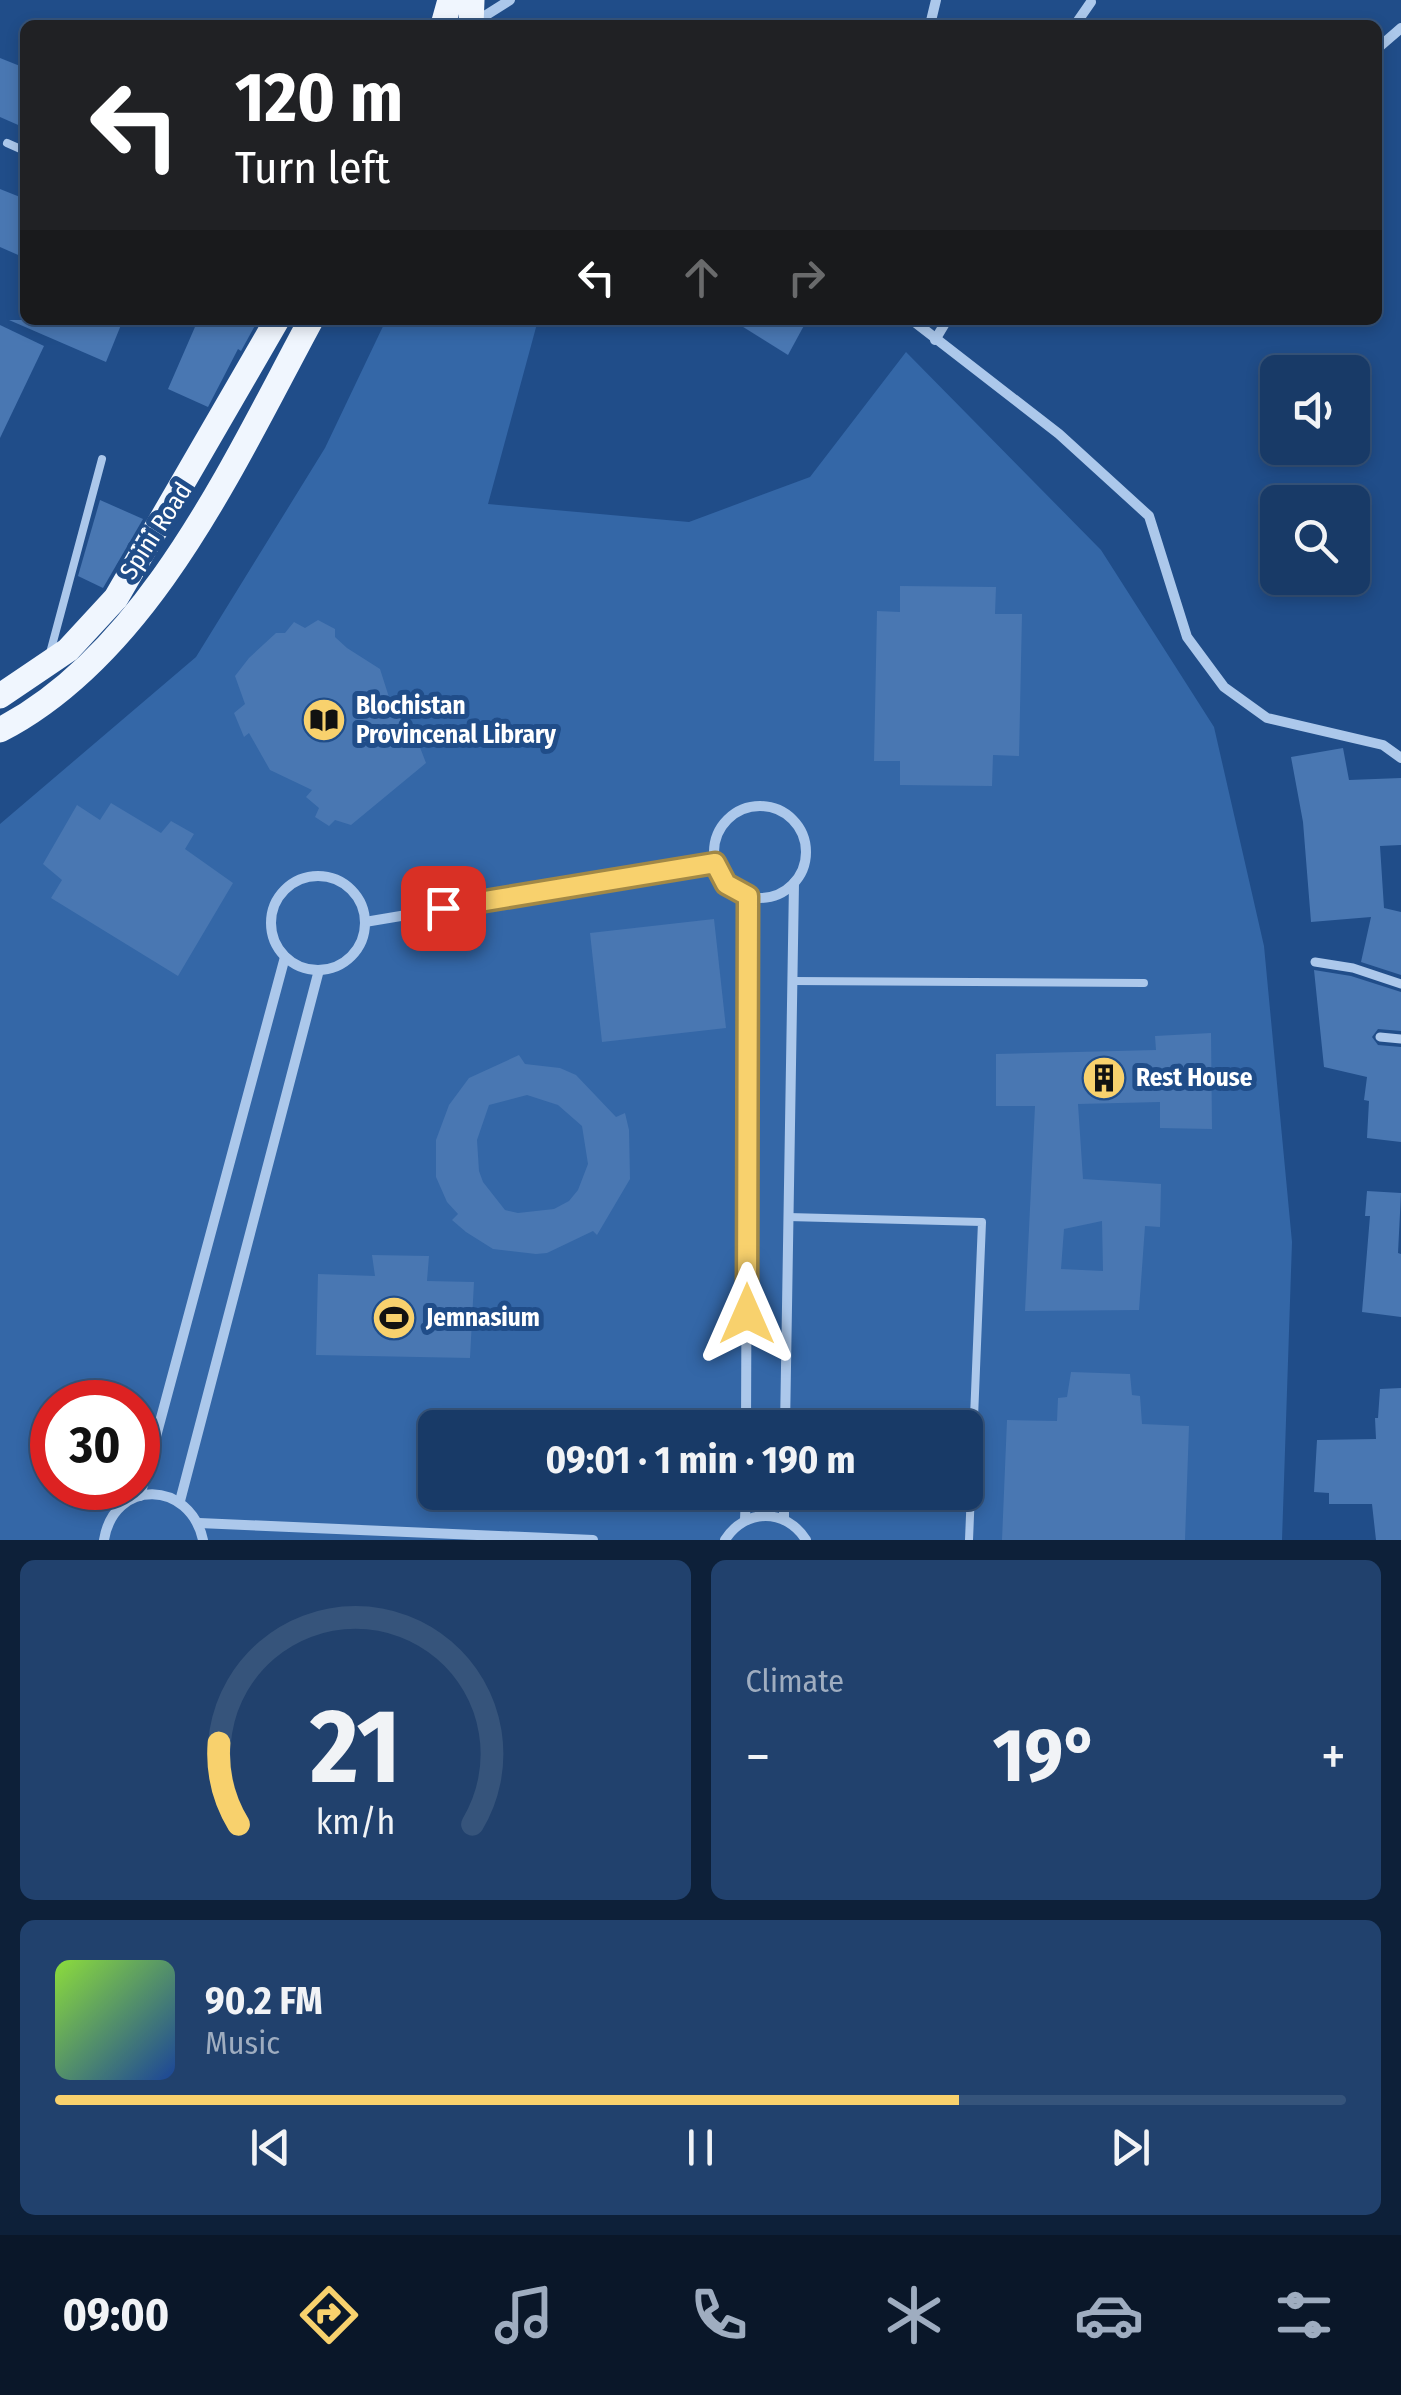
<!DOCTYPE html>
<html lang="en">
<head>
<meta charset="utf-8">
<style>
  :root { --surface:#183a67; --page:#21416d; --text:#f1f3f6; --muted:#9fadc0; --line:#36547b; --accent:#f8d16d }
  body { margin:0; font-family:"Fira Sans Condensed",sans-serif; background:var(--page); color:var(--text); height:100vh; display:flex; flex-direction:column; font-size:38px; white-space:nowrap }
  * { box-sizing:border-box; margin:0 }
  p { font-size:32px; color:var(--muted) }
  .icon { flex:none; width:55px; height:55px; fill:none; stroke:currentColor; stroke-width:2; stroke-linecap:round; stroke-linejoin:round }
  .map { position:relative; height:1540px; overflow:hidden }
  .panel { display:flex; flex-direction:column; gap:20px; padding:20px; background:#0d2039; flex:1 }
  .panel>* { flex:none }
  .guide { position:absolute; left:20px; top:20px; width:1362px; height:305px; border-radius:15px; box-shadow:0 5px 15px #0003,0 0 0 2px var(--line); background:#202124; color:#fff; overflow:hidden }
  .tools { position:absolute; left:1260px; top:355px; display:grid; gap:20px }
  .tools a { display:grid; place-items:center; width:110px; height:110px; border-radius:15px; background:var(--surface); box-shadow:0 5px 15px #0003,0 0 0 2px var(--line); font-size:50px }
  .speed { position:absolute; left:30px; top:1380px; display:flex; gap:20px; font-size:50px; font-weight:700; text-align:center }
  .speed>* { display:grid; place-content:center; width:130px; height:130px; border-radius:50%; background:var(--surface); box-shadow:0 5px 15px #0003,0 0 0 2px var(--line); line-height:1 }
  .speed .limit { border:15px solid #d22; background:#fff; color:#111 }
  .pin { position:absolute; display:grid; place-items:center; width:85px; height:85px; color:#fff; margin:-42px; border-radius:20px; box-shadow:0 5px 15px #0006 }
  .me { position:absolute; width:110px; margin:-55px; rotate:0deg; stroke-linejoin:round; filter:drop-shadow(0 0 8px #0008) }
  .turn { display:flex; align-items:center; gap:35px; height:210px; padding:0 50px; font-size:45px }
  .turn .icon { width:130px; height:130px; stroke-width:2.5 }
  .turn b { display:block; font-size:70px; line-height:85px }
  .lanes { display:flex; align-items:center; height:95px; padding:0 50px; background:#0003; justify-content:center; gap:50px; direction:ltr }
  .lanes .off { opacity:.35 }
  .big { font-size:75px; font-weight:700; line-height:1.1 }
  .panel .tile { flex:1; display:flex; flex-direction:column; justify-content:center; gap:15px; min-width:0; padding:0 35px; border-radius:15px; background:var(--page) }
  .panel .dial { align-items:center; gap:0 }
  .dial svg { height:260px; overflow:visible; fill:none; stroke:var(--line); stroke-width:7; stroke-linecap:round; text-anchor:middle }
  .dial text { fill:var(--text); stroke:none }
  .song { display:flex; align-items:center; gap:30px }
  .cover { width:120px; height:120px; border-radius:15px; background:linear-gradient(135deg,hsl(90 70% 55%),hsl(220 70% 35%)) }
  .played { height:10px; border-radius:5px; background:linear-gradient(90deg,var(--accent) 70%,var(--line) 70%) }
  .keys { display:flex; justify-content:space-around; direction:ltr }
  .heat { display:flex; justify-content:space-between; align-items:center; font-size:55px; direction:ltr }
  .panel .tiles { flex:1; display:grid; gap:20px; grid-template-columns:1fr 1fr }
  .tile:last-child { grid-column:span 2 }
  .trip { position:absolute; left:418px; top:1410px; width:565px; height:100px; border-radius:15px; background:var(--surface); box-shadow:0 5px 15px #0003,0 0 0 2px var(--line); font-weight:700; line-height:100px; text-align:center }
  .dock { display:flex; height:160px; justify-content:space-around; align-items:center; background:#0a1729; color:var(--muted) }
  .dock .icon { width:70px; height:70px }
  .dock .selected { color:var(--accent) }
  .dock b { font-size:45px; color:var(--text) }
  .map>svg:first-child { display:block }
  .green { fill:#3467a7; fill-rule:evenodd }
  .building { fill:#4977b2; fill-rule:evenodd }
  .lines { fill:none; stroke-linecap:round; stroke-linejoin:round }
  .service { stroke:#acc8eb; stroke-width:8 }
  .pedestrian { stroke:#acc8eb; stroke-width:9 }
  .minor { stroke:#acc8eb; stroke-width:10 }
  .primary { stroke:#f0f6fe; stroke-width:25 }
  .route-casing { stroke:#a18847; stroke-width:25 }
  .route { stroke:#f8d16d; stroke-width:18 }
  .labels { text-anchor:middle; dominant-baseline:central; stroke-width:10; stroke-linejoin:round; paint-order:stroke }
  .street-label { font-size:25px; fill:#fff; stroke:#204d89 }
  .poi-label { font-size:25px; font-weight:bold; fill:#fff; stroke:#204d89; text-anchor:start }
</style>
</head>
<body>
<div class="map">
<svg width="1401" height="1540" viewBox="0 0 1401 1540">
  <rect width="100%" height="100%" fill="#204d89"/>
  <!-- green -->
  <path class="green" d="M 386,320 L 538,320 L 488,504 L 689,522 L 810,477 L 906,352 L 1101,550 L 1214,727 L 1264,946 L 1292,1242 L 1282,1540 L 0,1540 L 0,824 L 196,657 L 325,448 ZM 52,1402 L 138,1402 L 138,1488 L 52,1488 ZM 435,1428 L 965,1428 L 965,1492 L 435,1492 Z"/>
  <!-- building -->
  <g class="building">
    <path d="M 0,58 L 25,68 L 25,128 L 0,117 Z"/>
    <path d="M 0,189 L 25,199 L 25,258 L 0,247 Z"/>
    <path d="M 9,320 L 123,320 L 106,362 Z"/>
    <path d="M 198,320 L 258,320 L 241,351 L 238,349 L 208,407 L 168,389 Z"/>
    <path d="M 732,320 L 807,320 L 788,355 Z"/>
    <path d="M 0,325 L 44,346 L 0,438 Z"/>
    <path d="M 100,500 L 143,519 L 103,588 L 78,576 Z"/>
    <path d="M 900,586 L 996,587 L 995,614 L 1022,614 L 1019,756 L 993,755 L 992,786 L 900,785 L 900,761 L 874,761 L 877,611 L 900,612 Z"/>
    <path d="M 318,620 L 335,629 L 335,637 L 347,648 L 380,669 L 395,716 L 406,711 L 426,763 L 351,825 L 335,820 L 329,826 L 315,817 L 319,808 L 306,797 L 312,790 L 270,770 L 249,733 L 244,737 L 234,713 L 245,704 L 235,676 L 249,658 L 276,633 L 285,633 L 294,622 L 305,628 Z"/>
    <path d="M 1343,748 L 1349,780 L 1401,778 L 1401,845 L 1380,846 L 1384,908 L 1401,912 L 1401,975 L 1361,962 L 1371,917 L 1311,922 L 1303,822 L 1291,757 Z"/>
    <path d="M 111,803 L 161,833 L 171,821 L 194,834 L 185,849 L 233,883 L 178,976 L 51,898 L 62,880 L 43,864 L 77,805 L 100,820 Z"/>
    <path d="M 714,919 L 726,1028 L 602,1042 L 590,933 Z"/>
    <path d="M 1314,970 L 1351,976 L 1401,992 L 1401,1031 L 1378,1029 L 1372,1037 L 1378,1045 L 1401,1047 L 1401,1142 L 1367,1138 L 1369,1101 L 1364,1100 L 1367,1077 L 1324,1067 Z"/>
    <path d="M 1211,1033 L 1212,1129 L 1160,1128 L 1160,1102 L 1078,1104 L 1083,1179 L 1161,1184 L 1160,1227 L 1145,1226 L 1139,1310 L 1025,1311 L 1035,1106 L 996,1106 L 996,1054 L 1156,1050 L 1155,1036 ZM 1102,1221 L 1103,1271 L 1061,1269 L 1064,1229 Z"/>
    <path d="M 519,1055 L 525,1064 L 560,1068 L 576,1075 L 616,1117 L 625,1113 L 629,1130 L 630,1179 L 597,1235 L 593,1231 L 547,1253 L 536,1254 L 493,1249 L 466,1232 L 452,1220 L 458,1214 L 447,1202 L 436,1177 L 436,1140 L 449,1105 L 469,1078 ZM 527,1095 L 558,1105 L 582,1126 L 588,1164 L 578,1190 L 569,1201 L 554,1209 L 518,1213 L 505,1210 L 483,1182 L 479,1171 L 477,1140 L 489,1105 Z"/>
    <path d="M 1367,1191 L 1401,1193 L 1398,1253 L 1401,1254 L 1401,1317 L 1362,1312 L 1370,1216 L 1365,1216 Z"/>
    <path d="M 372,1255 L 429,1256 L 427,1281 L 474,1282 L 470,1358 L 316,1355 L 318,1274 L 375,1276 Z"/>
    <path d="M 1071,1372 L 1130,1374 L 1132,1395 L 1140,1396 L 1142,1424 L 1189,1426 L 1185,1540 L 1002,1540 L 1007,1420 L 1057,1421 L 1058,1398 L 1067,1397 Z"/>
    <path d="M 1401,1388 L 1401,1540 L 1376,1540 L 1372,1504 L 1329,1504 L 1329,1493 L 1314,1492 L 1317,1440 L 1376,1439 L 1375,1418 L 1378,1418 L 1380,1389 Z"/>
  </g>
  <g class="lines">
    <!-- service -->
    <g class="service">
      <path d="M 7,143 L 25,151"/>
      <path d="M 50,653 L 102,459"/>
      <path d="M 793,981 L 1144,983"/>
      <path d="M 788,1217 L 982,1222 L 969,1540"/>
    </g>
    <!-- pedestrian -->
    <g class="pedestrian">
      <path d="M 1315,962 L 1353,968 L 1401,984"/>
      <path d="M 1380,1037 L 1401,1039"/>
    </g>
    <!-- minor -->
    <g class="minor">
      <path d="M 472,24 L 510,0"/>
      <path d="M 930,25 L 936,0"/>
      <path d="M 1075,25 L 1091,2"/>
      <path d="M 1378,48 L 1401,28"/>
      <path d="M 912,320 L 1059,434 L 1149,516 L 1187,637 L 1224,687 L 1267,718 L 1383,745 L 1401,758"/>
      <path d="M 935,340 L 947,320"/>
      <circle cx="760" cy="852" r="46"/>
      <circle cx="318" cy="923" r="47"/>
      <path d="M 365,922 L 715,863"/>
      <path d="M 746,1428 L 748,897"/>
      <path d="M 785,1428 L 794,883"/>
      <path d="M 140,1496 L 285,957"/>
      <path d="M 180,1501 L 319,970"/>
      <path d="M 784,1518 L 784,1492"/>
      <path d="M 745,1520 L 746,1492"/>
      <path d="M 199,1523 L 593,1540"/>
      <path d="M 104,1540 C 114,1478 190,1480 203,1540"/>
      <path d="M 725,1540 C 745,1508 786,1508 806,1540"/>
    </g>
    <!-- primary -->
    <g class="primary">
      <path d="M 443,25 L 450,0"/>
      <path d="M 471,25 L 472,0"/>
      <path d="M 0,696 L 68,650 L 116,598 L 277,320"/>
      <path d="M 0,730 C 149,653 234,462 311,320"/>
    </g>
  </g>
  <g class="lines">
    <!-- route casing -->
    <g class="route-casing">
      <path id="route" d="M 443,908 L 715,863 L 726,884 L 748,896 L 747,1314"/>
    </g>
    <!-- route -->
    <use href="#route" class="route"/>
  </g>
  <!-- icons -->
  <defs>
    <g id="library-disc" transform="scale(2.25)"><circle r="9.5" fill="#f8d16d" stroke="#204d89"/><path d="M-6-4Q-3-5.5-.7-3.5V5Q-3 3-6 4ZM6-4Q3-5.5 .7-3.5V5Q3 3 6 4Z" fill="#111"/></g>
    <g id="building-disc" transform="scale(2.25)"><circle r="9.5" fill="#f8d16d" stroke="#204d89"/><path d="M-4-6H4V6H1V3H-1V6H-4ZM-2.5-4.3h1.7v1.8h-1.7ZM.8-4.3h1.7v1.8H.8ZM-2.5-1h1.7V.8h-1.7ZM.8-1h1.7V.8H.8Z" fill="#111"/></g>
    <g id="stadium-disc" transform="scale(2.25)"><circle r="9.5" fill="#f8d16d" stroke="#204d89"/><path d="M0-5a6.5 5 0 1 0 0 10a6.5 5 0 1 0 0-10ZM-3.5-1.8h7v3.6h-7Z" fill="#111"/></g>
  </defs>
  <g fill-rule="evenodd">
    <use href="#library-disc" x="324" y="720"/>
    <use href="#building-disc" x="1104" y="1078"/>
    <use href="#stadium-disc" x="394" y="1318"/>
  </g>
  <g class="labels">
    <!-- street labels -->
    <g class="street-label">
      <text transform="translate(156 531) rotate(-57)">Spini Road</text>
    </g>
    <!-- poi labels -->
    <g class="poi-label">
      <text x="356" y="706">Blochistan<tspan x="356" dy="29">Provincenal Library</tspan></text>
      <text x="1136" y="1078">Rest House</text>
      <text x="426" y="1318">Jemnasium</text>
    </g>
  </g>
</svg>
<div class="tools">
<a><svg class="icon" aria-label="sound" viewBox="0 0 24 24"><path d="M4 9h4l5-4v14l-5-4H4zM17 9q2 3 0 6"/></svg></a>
<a><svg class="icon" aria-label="search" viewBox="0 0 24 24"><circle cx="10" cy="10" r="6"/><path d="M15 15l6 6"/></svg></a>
</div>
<div class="speed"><div class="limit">30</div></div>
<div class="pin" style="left:443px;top:908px;background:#d93025"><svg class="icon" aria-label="arrive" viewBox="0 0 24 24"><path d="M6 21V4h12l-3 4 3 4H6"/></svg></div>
<svg class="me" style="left:747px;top:1314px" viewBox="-20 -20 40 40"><path d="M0-17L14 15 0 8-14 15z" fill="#f8d16d" stroke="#fff" stroke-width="4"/></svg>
<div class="trip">09:01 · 1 min · 190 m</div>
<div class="guide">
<div class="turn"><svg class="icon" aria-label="left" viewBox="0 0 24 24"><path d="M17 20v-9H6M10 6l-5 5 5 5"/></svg><div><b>120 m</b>Turn left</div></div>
<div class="lanes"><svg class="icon" aria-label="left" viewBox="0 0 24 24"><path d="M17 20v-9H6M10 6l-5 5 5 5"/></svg><svg class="icon off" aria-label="ahead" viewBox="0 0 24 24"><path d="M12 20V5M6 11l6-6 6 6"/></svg><svg class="icon off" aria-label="right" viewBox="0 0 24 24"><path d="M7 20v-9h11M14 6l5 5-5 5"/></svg></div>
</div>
</div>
<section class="panel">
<div class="tiles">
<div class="tile dial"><svg viewBox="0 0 100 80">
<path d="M14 69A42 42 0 1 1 86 69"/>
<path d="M14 69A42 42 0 0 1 8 44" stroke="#f8d16d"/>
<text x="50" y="56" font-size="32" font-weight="700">21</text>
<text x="50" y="72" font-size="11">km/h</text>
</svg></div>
<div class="tile"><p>Climate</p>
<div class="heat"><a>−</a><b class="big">19°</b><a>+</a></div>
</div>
<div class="tile">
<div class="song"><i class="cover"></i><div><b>90.2 FM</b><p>Music</p></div></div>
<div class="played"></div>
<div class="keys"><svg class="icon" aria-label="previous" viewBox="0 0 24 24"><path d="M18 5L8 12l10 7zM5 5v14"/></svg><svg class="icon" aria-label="pause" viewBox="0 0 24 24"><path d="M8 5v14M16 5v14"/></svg><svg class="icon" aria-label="next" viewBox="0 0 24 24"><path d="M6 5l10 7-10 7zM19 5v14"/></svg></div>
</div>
</div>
</section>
<nav class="dock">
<b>09:00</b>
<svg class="icon selected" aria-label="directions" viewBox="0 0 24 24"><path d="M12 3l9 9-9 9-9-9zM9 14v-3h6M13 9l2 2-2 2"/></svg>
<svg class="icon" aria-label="music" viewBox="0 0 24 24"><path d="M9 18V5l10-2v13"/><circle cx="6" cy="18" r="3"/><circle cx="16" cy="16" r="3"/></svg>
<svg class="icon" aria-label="phone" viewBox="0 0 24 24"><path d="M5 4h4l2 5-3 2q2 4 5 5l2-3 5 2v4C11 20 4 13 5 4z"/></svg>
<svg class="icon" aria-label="climate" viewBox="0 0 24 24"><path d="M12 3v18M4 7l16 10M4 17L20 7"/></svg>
<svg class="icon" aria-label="car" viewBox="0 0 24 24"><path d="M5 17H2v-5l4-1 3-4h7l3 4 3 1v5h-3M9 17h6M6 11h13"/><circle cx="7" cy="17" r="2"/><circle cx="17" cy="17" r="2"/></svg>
<svg class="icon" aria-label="filters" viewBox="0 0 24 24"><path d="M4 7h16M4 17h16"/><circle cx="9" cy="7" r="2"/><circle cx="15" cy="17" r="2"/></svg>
</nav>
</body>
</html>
